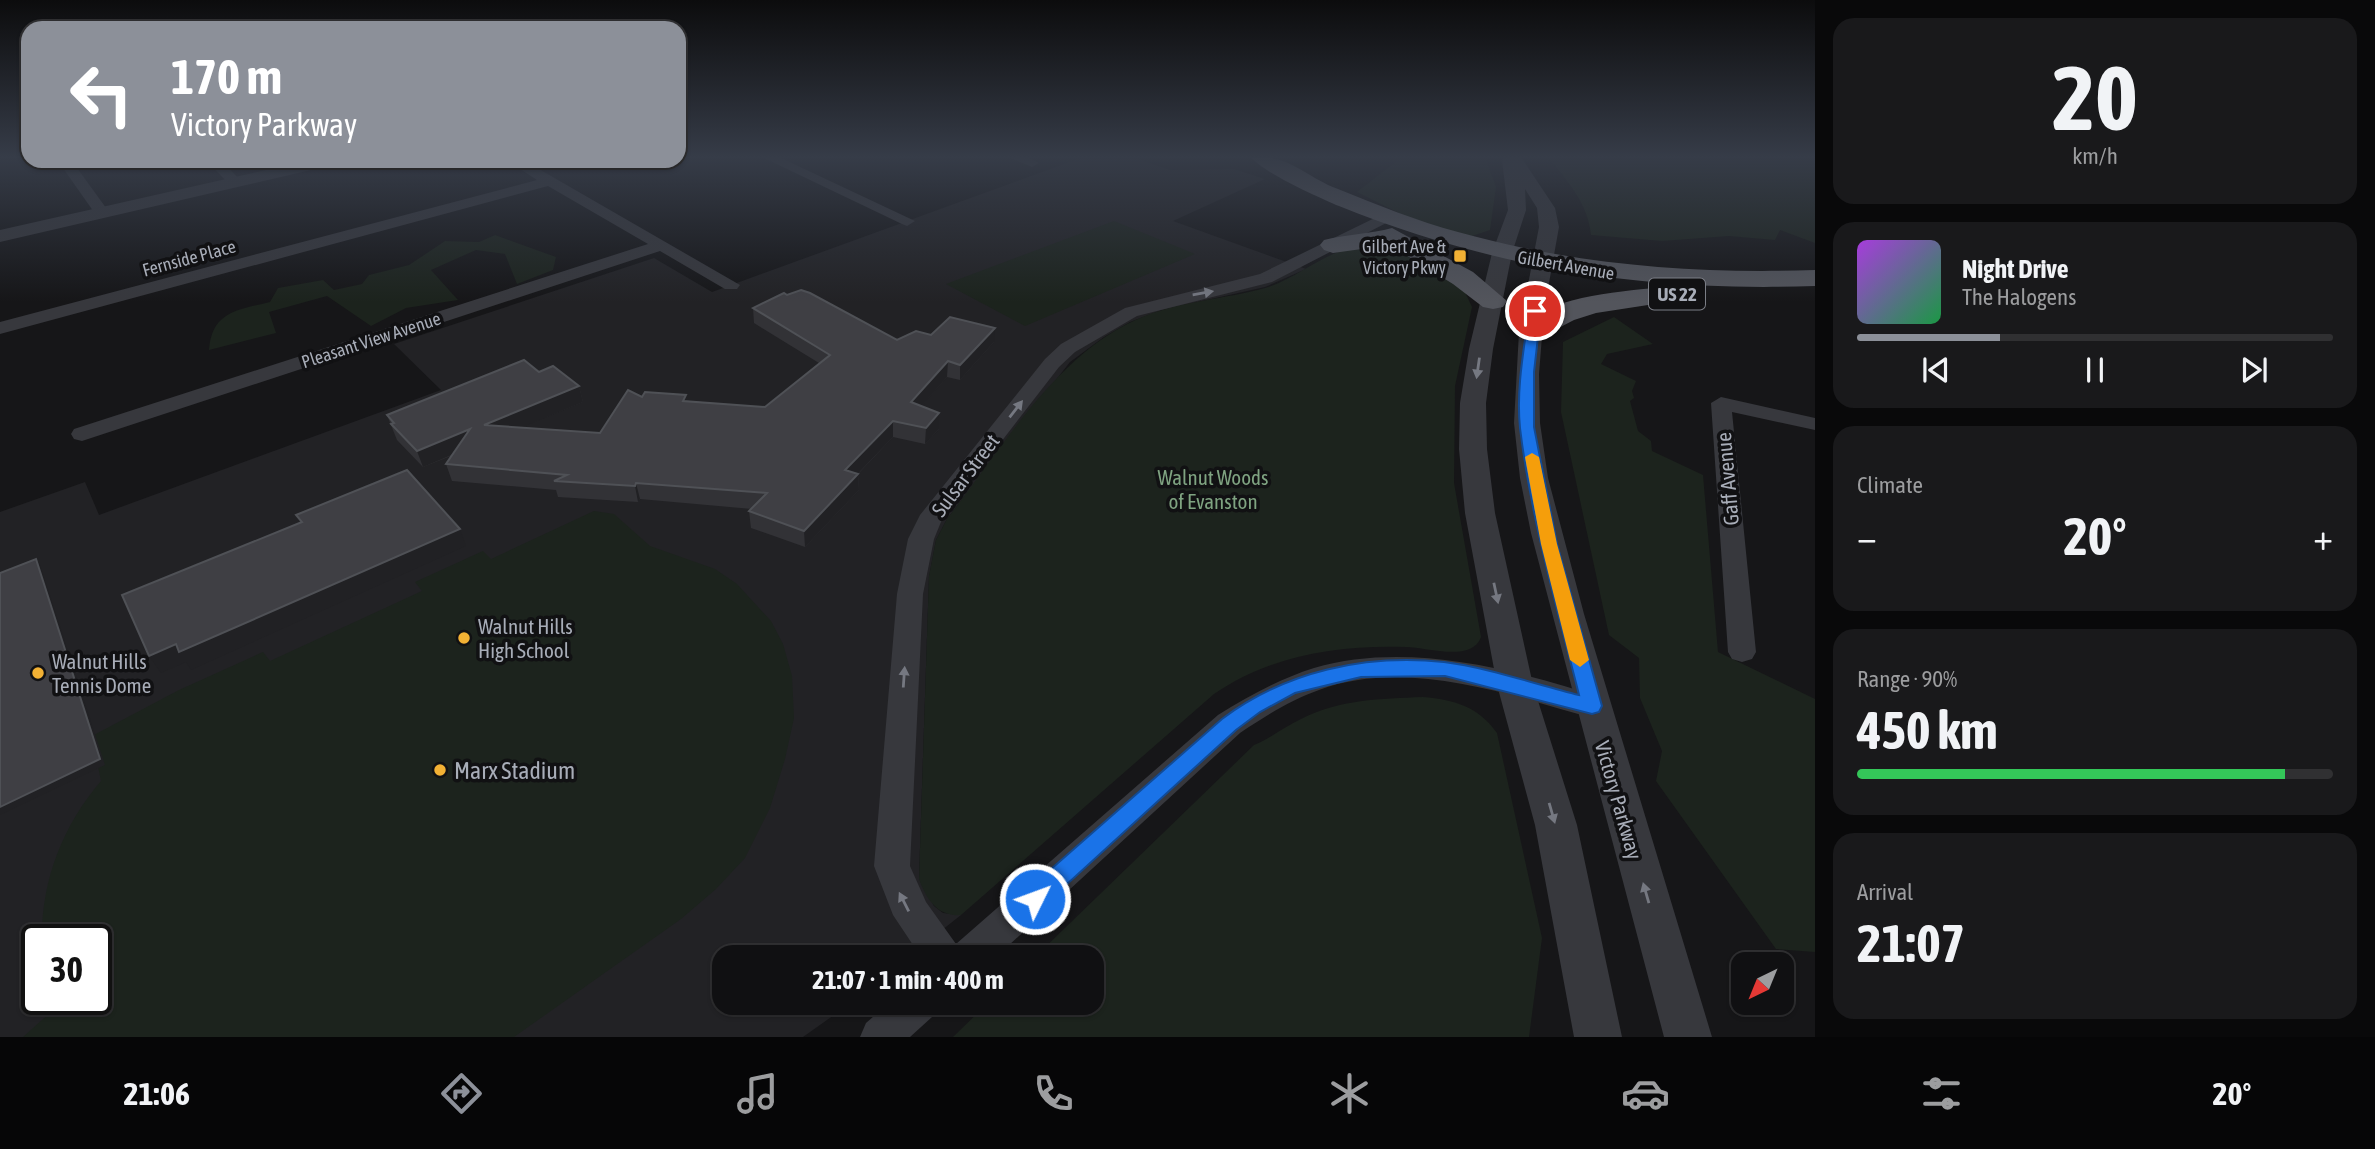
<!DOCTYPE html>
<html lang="en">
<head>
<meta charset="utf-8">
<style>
  :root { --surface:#101012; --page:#19191b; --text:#f1f3f6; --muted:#9c9d9f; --line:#303032; --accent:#8c9099 }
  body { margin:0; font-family:"Asap Condensed",sans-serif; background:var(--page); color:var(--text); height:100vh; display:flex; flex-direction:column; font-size:26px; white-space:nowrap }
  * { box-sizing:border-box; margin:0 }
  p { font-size:23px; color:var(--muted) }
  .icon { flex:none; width:38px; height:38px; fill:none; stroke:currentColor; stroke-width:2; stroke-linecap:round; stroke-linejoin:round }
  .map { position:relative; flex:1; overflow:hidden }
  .panel { display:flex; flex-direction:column; gap:18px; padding:18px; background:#09090a; width:560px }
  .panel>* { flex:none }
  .banner { position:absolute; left:21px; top:21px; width:665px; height:147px; border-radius:21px; box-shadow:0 2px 5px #0004,0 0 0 2px var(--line); background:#8c9099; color:#fff; overflow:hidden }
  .needle { width:46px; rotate:223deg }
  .tools { position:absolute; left:1731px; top:952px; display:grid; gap:14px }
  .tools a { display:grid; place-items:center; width:63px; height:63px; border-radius:14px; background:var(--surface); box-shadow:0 2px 5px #0004,0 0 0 2px var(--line); font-size:35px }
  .speed { position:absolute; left:21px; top:924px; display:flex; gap:14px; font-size:35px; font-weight:700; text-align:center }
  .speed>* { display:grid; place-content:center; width:91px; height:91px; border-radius:50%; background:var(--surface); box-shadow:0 2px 5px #0004,0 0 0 2px var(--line); line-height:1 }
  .speed .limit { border:4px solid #111; border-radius:10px; background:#fff; color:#111 }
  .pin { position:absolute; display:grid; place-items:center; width:60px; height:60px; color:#fff; margin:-30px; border:4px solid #fff; border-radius:50%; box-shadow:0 2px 7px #0007 }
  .me { position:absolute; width:77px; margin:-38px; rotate:48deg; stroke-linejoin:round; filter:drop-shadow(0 0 5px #0008) }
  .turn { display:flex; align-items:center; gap:24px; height:147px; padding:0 35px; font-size:32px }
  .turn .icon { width:91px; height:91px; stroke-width:2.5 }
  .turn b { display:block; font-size:49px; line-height:60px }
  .big { font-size:52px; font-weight:700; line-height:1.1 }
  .panel .card { flex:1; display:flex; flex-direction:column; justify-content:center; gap:10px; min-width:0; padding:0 24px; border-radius:21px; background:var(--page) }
  .panel .dial { align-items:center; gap:0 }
  .dial b { font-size:91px; line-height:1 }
  .song { display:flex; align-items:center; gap:21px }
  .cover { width:84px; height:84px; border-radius:10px; background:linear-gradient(135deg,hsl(280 70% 55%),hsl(140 70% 35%)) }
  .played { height:7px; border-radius:4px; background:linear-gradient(90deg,var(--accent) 30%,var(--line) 30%) }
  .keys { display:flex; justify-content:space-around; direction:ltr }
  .heat { display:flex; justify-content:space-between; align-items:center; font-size:38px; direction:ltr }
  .charge { height:10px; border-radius:5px; background:linear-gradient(90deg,#34c759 90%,var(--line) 0) }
  .trip { position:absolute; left:712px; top:945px; width:392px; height:70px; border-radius:21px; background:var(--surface); box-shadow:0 2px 5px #0004,0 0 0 2px var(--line); font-weight:700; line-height:70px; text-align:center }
  .tabs { display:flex; height:112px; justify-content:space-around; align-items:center; background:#060607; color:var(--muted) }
  .tabs .icon { width:49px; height:49px }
  .tabs .on { color:var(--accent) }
  .tabs b { font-size:32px; color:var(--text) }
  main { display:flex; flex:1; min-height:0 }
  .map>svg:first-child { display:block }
  .built { fill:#222225; fill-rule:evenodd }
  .green { fill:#1c231d }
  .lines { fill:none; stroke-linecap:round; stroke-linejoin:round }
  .minor { fill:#37383d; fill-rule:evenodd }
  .tertiary { fill:#37383d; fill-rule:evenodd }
  .primary { fill:#53555c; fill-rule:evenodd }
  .wall { fill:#323236 }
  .shaded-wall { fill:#212124 }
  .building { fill:#3f3f44; stroke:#4f5156; stroke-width:2 }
  .oneway { fill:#757881 }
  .route { fill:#1a73e8; stroke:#114b97; stroke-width:2 }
  .slow { fill:#f59e0b }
  .poi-dot { fill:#f2b134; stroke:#111113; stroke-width:2.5 }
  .labels { text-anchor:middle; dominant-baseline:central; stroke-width:7; stroke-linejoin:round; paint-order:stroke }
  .far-poi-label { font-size:18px; fill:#a8adb8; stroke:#111113; text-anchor:end }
  .far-street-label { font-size:18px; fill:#a8adb8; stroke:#111113 }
  .shield { fill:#111113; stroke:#7b7e86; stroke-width:2 }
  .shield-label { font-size:19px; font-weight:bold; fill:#a8adb8 }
  .street-label { font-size:21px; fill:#a8adb8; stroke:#111113 }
  .park-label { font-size:21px; fill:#7fa381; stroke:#111113 }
  .poi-label { font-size:21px; fill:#a8adb8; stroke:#111113; text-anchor:start }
  .near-poi-label { font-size:24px; fill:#a8adb8; stroke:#111113; text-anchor:start }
</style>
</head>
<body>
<main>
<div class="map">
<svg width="1815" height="1037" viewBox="0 0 1815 1037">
  <rect width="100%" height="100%" fill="#161618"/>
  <!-- built -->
  <path class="built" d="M 1083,157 L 1132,157 L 1170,170 L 1234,169 L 1265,179 L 1173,221 L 1306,269 L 1265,287 L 1162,310 L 1130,322 L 1104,337 L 1070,362 L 947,519 L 936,540 L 929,577 L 919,878 L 934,906 L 943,913 L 961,915 L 908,957 L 724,957 L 724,1003 L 851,1003 L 803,1037 L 0,1037 L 0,512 L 85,482 L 99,515 L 441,390 L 394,344 L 654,258 L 712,292 ZM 37,940 L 96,940 L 96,999 L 37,999 Z"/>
  <!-- green -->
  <g class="green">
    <path d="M 1402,157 L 1485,157 L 1496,187 L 1490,230 L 1466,238 L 1407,217 L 1357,192 Z"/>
    <path d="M 1548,157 L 1815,157 L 1815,243 L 1780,230 L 1775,240 L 1729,236 L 1662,241 L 1591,235 C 1588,203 1567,181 1548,157 Z"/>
    <path d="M 1114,221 L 1195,254 L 1025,326 L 946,284 Z"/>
    <path d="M 495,235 L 556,257 L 553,270 L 517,284 L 505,254 L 476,250 L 431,270 L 458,300 L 406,308 L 371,326 L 327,296 L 269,312 L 276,333 L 209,350 C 212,311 238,310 270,302 L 278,288 L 323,280 L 334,290 L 362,284 L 369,275 L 409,265 L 445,241 L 479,242 Z"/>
    <path d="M 1362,246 L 1405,252 L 1463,288 L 1472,307 L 1455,386 L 1454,483 L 1481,637 C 1472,663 1426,647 1406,647 C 1338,645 1271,655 1214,694 L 961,915 C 937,917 926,898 919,879 L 929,576 L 936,540 L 947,519 C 1002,448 1059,349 1145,316 C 1183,301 1225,299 1265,288 C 1299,278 1327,249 1362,246 Z"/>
    <path d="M 1614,317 L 1653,344 L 1607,354 L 1601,364 L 1636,381 L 1632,391 L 1634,398 L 1630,401 L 1638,431 L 1651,441 L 1652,451 L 1703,475 L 1718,652 L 1815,699 L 1815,952 L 1776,949 L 1656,781 L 1662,751 L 1640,698 L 1639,658 L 1609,635 L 1561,412 L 1563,342 Z"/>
    <path d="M 594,511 L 614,514 L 650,546 L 715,569 L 737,584 L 771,621 L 783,644 L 792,676 L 794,718 L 785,759 L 770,808 L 745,858 L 716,889 L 681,919 L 514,1037 L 23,1037 L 62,1002 L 61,999 L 96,999 L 96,940 L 42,940 L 42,936 C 42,878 64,824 101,781 L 92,736 L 179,690 L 263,652 L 270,661 L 422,591 L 415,582 L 483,551 L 491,559 Z"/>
    <path d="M 1423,697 C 1454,700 1478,706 1497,733 L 1542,938 L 1529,1037 L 953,1037 L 988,1003 L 1092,1003 L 1092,957 L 1035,957 L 1254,745 C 1271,738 1284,727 1301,719 C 1340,699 1380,699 1423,697 Z"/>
  </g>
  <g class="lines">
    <!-- minor -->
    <g class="minor">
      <path d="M 762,157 L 779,157 L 915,221 L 907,226 L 902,224 Z"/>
      <path d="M 1008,157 L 1027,157 L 1039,163 L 1032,167 Z"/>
      <path d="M 58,161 L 72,161 L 109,212 L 106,215 L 96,215 Z"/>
      <path d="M 207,161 L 222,161 L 242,182 L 230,185 Z"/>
      <path d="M 508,161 L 525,161 L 740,285 L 737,289 L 725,289 L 660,251 L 82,441 L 74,439 L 71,434 L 74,429 L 648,244 L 548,186 L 0,334 L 0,322 L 537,180 Z"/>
      <path d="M 1387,212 L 1395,217 L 1392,220 L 1272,282 L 1137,316 L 1075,352 L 1059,367 L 943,517 L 934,539 L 923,594 L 910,866 L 926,902 L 956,944 L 1218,715 C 1249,696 1279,679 1314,668 C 1407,641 1513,669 1603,698 L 1607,706 L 1603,714 L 1592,718 C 1508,694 1406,658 1319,690 C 1290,700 1266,716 1240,733 L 996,957 L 921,957 L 893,915 L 874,866 L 897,594 L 908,539 L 920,515 L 1045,359 L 1061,344 L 1125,308 L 1260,274 Z"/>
      <path d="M 1721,397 L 1815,418 L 1815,430 L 1732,412 L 1756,652 L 1752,659 L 1742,662 L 1732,659 L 1728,652 L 1711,403 Z"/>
      <path d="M 889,1003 L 938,1003 L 932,1017 L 910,1037 L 860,1037 L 866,1023 Z"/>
    </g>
    <!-- tertiary -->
    <g class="tertiary">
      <path d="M 1504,157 L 1521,157 L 1555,208 L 1559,227 L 1544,311 L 1539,374 L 1540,423 L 1548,478 L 1584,614 L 1712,1037 L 1664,1037 L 1531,533 L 1520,478 L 1514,423 L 1519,332 L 1539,227 L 1537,208 L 1525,189 L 1526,210 L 1512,253 L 1493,349 L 1486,403 L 1487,449 L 1495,513 L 1533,685 L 1577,825 L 1622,1037 L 1574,1037 L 1535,825 L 1497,685 L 1465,513 L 1459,449 L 1460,403 L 1469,349 L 1492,253 L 1508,210 L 1502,160 Z"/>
      <path d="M 306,161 L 336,161 L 328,166 L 0,242 L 0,230 Z"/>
    </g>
    <!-- primary -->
    <g class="primary">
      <path d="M 1251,157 C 1290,154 1304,176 1338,189 C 1378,205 1417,221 1458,232 C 1576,265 1693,274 1815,270 L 1815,286 C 1646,292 1496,269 1339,206 C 1320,198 1262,172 1251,157 Z"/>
      <path d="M 1392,228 L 1473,272 L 1507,301 L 1503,307 L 1493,309 L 1483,307 L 1453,284 L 1406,255 L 1369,248 L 1333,253 L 1324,250 L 1320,245 L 1324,240 C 1347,234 1371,234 1392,228 Z"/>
      <path d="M 1664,287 L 1674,289 L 1678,295 L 1674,301 L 1596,313 L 1574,320 L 1543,336 L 1533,339 L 1523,336 L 1518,330 C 1542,296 1626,291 1664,287 Z"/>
    </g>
  </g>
  <!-- wall -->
  <path class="wall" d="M 753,308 L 897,340 L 931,335 L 994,342 L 960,380 L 947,377 L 921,406 L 939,413 L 939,429 L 925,444 L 893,437 L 858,474 L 859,490 L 805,547 L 751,528 L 749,511 L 752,509 L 640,499 L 638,502 L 558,497 L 556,490 L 452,481 L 446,464 L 453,455 L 423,467 L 397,440 L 387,415 L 539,372 L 579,386 L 583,402 L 521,427 L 600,433 L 642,397 L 765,407 L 819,363 L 754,323 Z"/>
  <!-- shaded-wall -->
  <g class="shaded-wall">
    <path d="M 995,328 L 994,342 L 960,380 L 960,365 Z"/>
    <path d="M 948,361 L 947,377 L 911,418 L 911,402 Z"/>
    <path d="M 579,386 L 583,402 L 489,441 L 484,425 Z"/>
    <path d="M 939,413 L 939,429 L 925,444 L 926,428 Z"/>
    <path d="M 893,421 L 893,437 L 846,486 L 845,470 Z"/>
    <path d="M 470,429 L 475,445 L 423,467 L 417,451 Z"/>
    <path d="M 858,474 L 859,490 L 805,547 L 804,531 Z"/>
    <path d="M 636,483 L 640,499 L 638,502 L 635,486 Z"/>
    <path d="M 460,529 L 466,546 L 191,670 L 186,662 L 161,673 L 149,656 Z"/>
    <path d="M 36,559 L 40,565 L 105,765 L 0,815 L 0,807 Z"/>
  </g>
  <!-- building -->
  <g class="building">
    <path d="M 801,290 L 810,293 L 897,340 L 916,331 L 931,335 L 950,317 L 995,328 L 960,365 L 948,361 L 911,402 L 939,413 L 926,428 L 893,421 L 845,470 L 858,474 L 804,531 L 749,511 L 767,493 L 636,483 L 635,486 L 554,481 L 567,475 L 446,464 L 470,429 L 417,451 L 391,424 L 394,423 L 387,415 L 524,360 L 539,372 L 553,366 L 579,386 L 484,425 L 600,433 L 628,390 L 642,397 L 645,392 L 686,395 L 683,401 L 765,407 L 830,355 L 753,308 L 784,293 L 787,295 Z"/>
    <path d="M 407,470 L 460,529 L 179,652 L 176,644 L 149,656 L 122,595 L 302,522 L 296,515 Z"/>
    <path d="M 36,559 L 100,759 L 0,807 L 0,573 Z"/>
  </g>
  <!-- one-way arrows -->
  <defs><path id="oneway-solid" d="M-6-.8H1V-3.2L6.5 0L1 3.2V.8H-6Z" transform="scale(1.75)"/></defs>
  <g class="oneway">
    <use href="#oneway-solid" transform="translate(1203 293) rotate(-10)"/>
    <use href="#oneway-solid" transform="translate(1478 368) rotate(98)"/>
    <use href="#oneway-solid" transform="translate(1016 409) rotate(-52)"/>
    <use href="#oneway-solid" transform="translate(1496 593) rotate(78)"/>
    <use href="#oneway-solid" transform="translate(904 677) rotate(-86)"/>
    <use href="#oneway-solid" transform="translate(1552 813) rotate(74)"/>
    <use href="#oneway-solid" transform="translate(1646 893) rotate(-106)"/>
    <use href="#oneway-solid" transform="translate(904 902) rotate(-117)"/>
  </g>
  <!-- sky -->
  <linearGradient id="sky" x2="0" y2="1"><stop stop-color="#0c0c0d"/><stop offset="0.52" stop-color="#363c48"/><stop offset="1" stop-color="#363c48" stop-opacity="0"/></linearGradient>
  <rect width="1815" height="302" fill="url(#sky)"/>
  <!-- route -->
  <path class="route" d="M 1535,307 L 1541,311 L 1534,372 L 1534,427 L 1557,544 L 1602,706 L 1599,712 L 1592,714 L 1445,676 L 1361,677 L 1295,693 L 1260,712 L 1236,730 L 1043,906 L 1035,909 L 1026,906 L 1023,899 L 1026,891 L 1222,719 C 1286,671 1365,654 1444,662 C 1486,667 1538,685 1579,695 C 1557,607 1531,519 1520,428 C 1516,389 1524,349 1529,311 Z"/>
  <!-- slow -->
  <path class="slow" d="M 1532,453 L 1539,457 L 1557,544 L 1589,660 L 1580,667 L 1570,660 L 1541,544 L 1525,457 Z"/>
  <!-- markers -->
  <g class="poi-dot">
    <rect x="1453" y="249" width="14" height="14" rx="3.5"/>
    <circle cx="464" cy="638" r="7"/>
    <circle cx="38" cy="673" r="7"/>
    <circle cx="440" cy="770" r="7"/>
  </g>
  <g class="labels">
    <!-- far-poi labels -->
    <g class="far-poi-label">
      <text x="1446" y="246">Gilbert Ave &amp;<tspan x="1446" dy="21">Victory Pkwy</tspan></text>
    </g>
    <!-- far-street labels -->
    <g class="far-street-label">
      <text transform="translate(189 258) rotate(-15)">Fernside Place</text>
      <text transform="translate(1566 265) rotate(10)">Gilbert Avenue</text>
      <text transform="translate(371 340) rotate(-18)">Pleasant View Avenue</text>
    </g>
    <!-- shield labels -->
    <rect class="shield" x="1649" y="278.5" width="56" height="31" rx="5"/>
    <g class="shield-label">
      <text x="1677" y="294">US 22</text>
    </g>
    <!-- street labels -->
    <g class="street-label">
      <text transform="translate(965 475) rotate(-53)">Sulsar Street</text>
      <text transform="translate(1727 479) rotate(-95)">Gaff Avenue</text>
      <text transform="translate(1619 800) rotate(74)">Victory Parkway</text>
    </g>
    <!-- park labels -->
    <g class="park-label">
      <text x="1213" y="477">Walnut Woods<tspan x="1213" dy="24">of Evanston</tspan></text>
    </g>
    <!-- poi labels -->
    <g class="poi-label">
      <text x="478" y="626">Walnut Hills<tspan x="478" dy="24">High School</tspan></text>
      <text x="52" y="661">Walnut Hills<tspan x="52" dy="24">Tennis Dome</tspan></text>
    </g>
    <!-- near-poi labels -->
    <g class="near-poi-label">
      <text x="454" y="770">Marx Stadium</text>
    </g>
  </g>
</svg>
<div class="tools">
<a><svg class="needle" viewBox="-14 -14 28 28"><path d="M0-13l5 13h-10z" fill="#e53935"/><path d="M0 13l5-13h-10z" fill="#9c9d9f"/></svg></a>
</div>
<div class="speed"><div class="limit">30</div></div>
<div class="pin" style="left:1535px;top:311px;background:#d93025"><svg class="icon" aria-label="arrive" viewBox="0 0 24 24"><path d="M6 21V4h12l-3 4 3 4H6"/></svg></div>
<svg class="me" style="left:1035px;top:899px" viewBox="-20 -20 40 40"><circle r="17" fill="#1a73e8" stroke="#fff" stroke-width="3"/><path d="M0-11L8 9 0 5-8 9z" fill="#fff"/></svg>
<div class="trip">21:07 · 1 min · 400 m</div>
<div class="banner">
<div class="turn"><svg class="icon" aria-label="left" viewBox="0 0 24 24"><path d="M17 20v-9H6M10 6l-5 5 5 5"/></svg><div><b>170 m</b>Victory Parkway</div></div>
</div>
</div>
<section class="panel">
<div class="card dial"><b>20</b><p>km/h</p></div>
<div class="card">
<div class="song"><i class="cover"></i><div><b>Night Drive</b><p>The Halogens</p></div></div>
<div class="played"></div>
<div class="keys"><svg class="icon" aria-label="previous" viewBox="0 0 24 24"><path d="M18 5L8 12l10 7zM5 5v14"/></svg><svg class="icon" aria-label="pause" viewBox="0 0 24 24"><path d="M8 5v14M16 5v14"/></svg><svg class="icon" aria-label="next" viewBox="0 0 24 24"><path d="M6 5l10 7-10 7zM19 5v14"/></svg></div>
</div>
<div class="card"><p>Climate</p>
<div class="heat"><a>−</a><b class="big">20°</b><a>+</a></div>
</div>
<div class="card"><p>Range · 90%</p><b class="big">450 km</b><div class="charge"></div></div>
<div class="card"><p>Arrival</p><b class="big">21:07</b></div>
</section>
</main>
<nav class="tabs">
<b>21:06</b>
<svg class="icon on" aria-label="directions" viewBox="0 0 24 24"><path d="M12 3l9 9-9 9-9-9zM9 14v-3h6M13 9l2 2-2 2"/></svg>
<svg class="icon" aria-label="music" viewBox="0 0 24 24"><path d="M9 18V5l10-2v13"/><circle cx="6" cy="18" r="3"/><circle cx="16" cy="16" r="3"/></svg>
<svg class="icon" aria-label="phone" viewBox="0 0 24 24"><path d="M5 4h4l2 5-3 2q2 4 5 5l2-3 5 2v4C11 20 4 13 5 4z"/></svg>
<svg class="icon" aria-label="climate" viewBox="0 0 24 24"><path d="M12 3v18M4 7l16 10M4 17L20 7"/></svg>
<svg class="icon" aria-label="car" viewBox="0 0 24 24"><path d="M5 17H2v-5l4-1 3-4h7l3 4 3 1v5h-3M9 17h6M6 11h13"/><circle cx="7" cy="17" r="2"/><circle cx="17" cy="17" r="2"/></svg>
<svg class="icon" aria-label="filters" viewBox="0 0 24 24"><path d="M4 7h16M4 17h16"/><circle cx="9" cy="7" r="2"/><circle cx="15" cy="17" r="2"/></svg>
<b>20°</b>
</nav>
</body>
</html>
